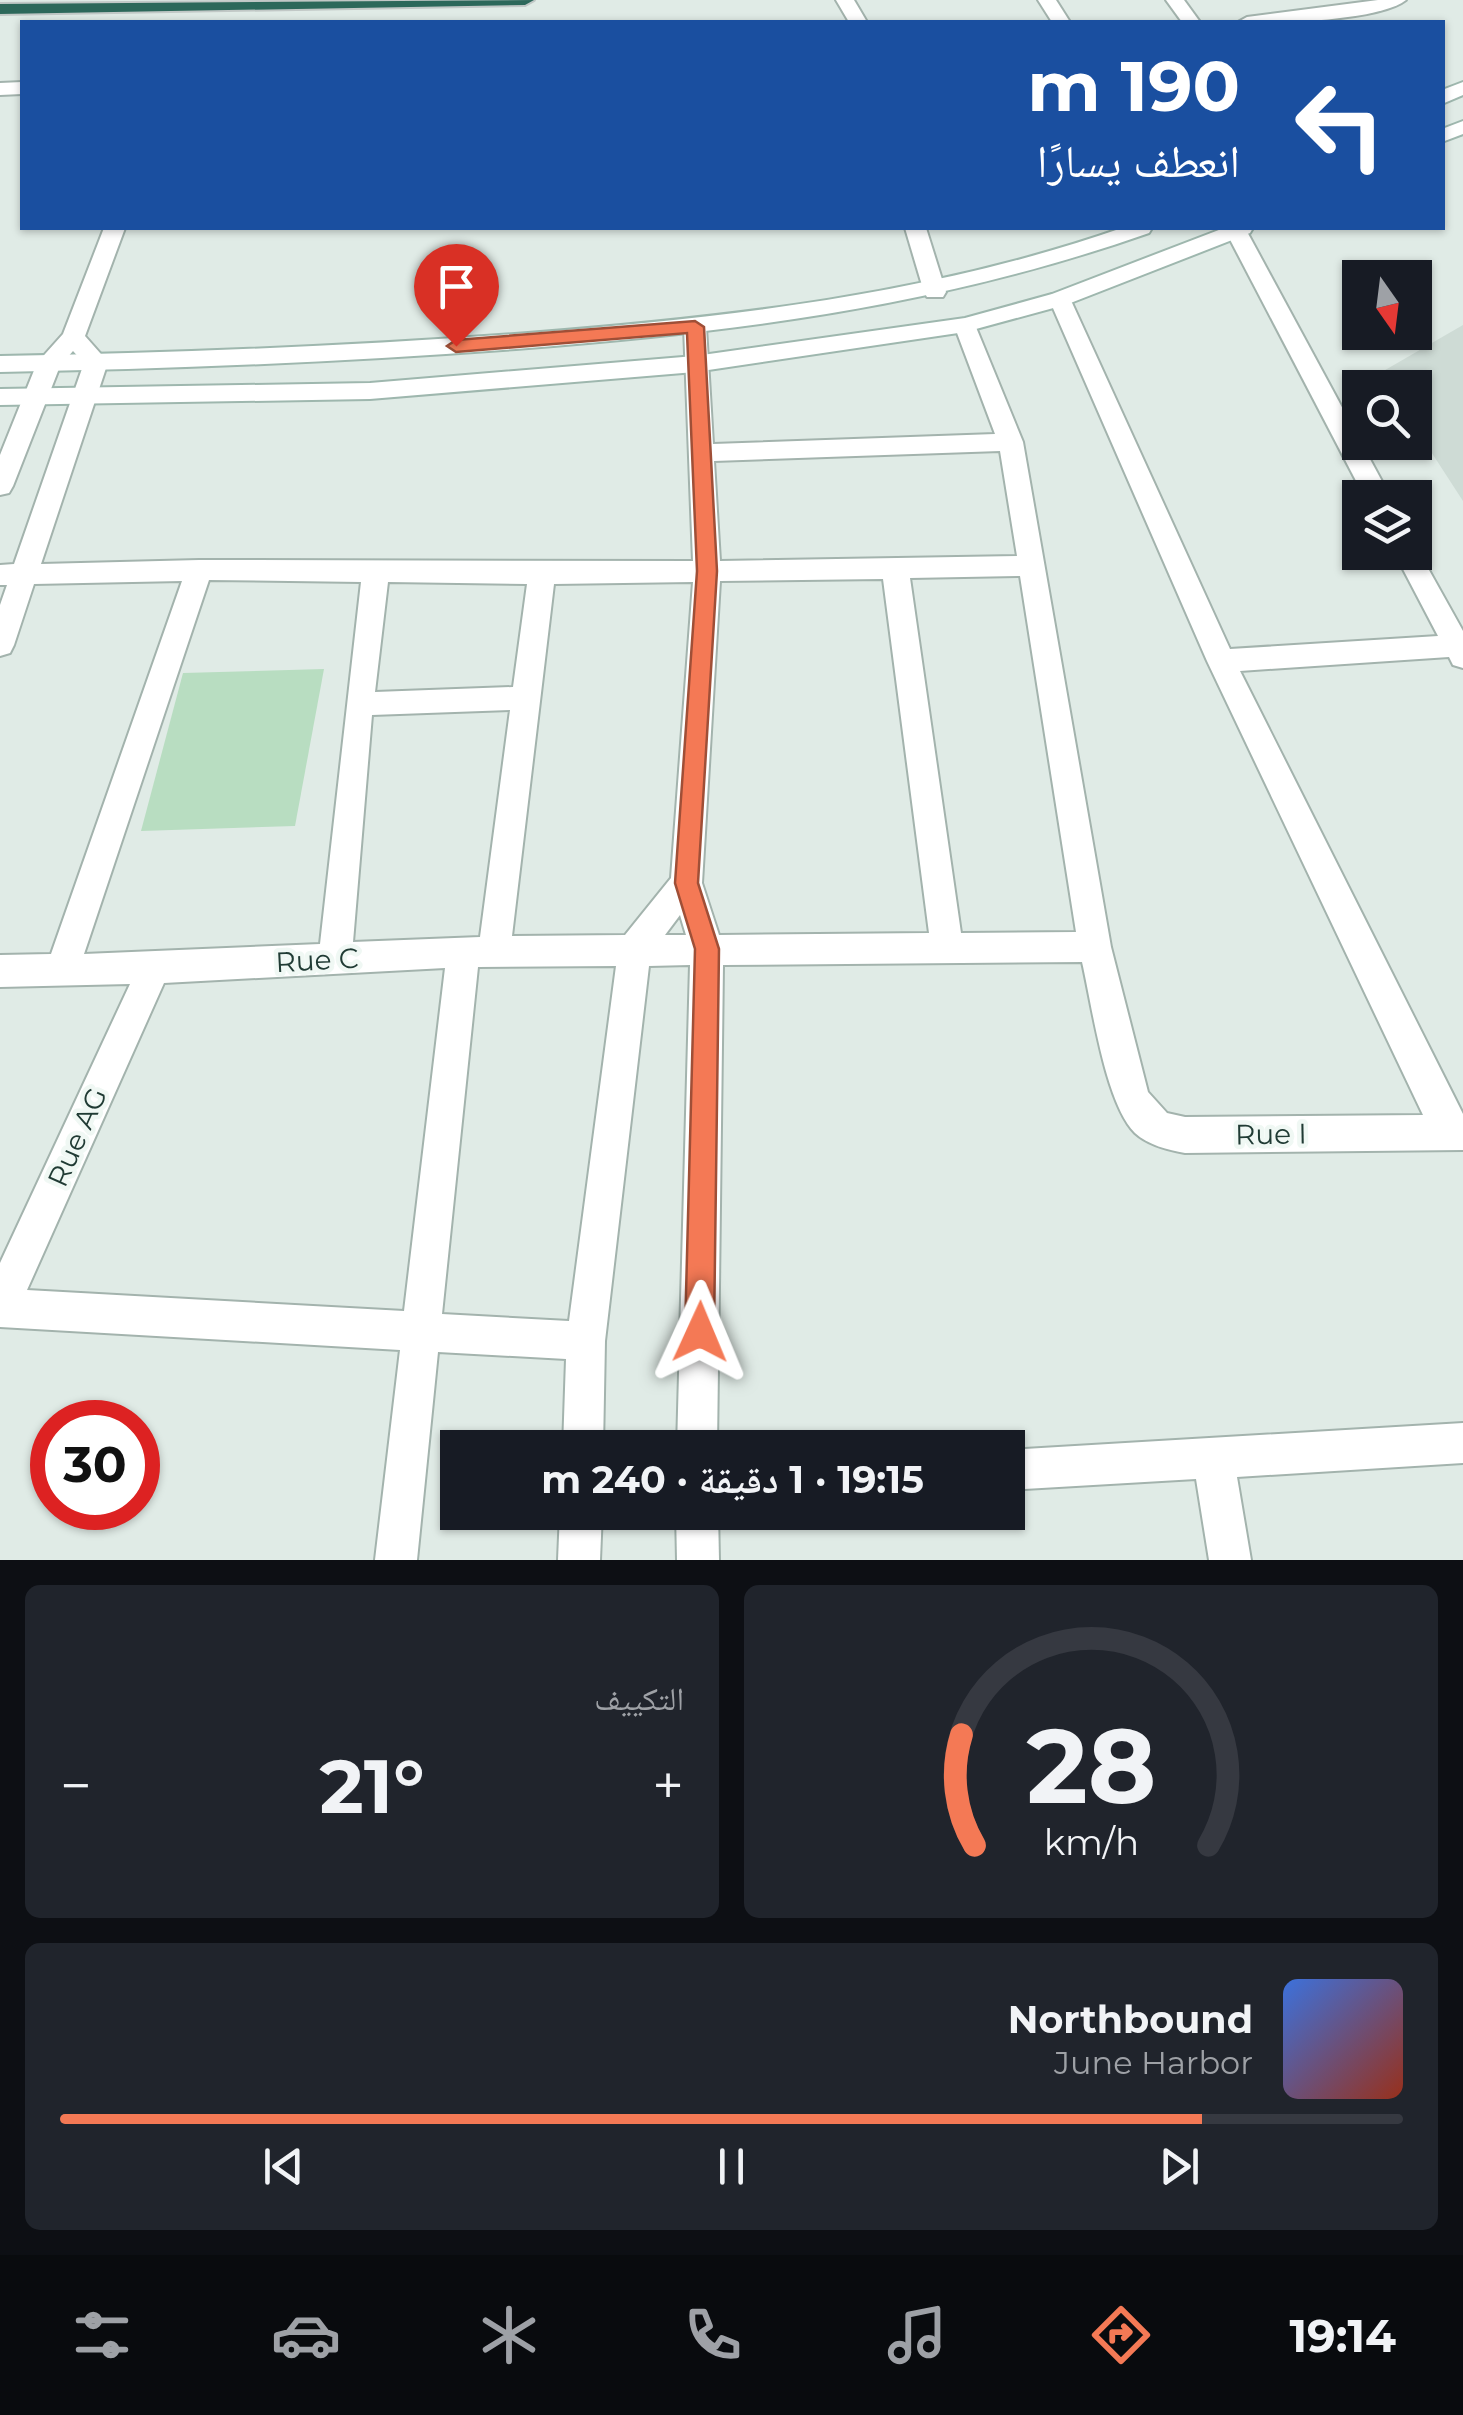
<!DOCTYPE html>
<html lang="ar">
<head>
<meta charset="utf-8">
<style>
  :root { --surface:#171b24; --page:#20242c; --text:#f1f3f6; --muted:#9ea1a6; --line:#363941; --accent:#f47955 }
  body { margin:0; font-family:Montserrat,"Noto Naskh Arabic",sans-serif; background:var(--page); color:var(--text); direction:rtl; height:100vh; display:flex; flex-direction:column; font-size:38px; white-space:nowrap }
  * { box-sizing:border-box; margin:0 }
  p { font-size:32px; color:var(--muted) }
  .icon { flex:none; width:55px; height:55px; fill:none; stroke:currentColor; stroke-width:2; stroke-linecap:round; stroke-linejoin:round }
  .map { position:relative; height:1560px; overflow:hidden; direction:ltr }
  .drawer { display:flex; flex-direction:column; gap:25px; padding:25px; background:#0d0f14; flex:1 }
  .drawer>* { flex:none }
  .banner { position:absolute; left:20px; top:20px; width:1425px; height:210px; border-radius:0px; box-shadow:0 2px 8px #0004; direction:rtl; background:#1a4fa0; color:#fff; overflow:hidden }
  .needle { width:65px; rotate:166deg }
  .buttons { position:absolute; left:1342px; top:260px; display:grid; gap:20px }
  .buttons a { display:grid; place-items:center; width:90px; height:90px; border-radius:0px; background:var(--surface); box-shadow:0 2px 8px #0004; font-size:50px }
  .speed { position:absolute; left:30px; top:1400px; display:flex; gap:20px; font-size:50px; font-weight:700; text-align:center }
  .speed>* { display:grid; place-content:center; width:130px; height:130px; border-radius:50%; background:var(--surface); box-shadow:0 2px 8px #0004; line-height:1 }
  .speed .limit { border:15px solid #d22; background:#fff; color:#111 }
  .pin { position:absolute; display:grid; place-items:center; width:85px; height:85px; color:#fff; margin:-102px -42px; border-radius:50% 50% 50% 0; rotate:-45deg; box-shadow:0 0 10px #0007 }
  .pin .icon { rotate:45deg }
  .me { position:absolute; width:110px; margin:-55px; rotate:1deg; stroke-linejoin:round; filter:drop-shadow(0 0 8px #0008) }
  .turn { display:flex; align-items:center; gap:35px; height:210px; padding:0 40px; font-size:45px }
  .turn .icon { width:130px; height:130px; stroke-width:2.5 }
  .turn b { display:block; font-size:70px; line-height:85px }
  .big { font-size:75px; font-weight:700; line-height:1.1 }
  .drawer .tile { flex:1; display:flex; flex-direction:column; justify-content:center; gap:15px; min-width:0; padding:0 35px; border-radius:15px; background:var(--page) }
  .drawer .dial { align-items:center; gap:0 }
  .dial svg { height:260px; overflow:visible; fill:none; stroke:var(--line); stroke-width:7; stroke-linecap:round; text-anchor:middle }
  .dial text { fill:var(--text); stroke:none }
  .song { display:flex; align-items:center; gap:30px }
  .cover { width:120px; height:120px; border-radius:15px; background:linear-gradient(135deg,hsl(220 70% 55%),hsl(10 70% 35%)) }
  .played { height:10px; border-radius:5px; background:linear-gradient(90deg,var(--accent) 85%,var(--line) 85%) }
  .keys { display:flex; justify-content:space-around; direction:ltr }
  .heat { display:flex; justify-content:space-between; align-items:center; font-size:55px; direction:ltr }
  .drawer .tiles { flex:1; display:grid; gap:25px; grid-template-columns:1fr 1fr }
  .tile:last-child { grid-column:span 2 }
  .trip { position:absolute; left:440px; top:1430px; width:585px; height:100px; border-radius:0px; background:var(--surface); box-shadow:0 2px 8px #0004; font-weight:700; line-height:100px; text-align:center; direction:rtl }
  .tab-bar { display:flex; height:160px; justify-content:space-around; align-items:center; background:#090b0e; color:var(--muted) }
  .tab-bar .icon { width:70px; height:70px }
  .tab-bar .on { color:var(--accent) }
  .tab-bar b { font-size:45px; color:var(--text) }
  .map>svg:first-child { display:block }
  .built { fill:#cedbd5 }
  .green { fill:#b8ddc1 }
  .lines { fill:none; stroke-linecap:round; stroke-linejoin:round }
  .street-casing { stroke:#a3b3ad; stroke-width:4 }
  .secondary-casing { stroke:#9eb7ae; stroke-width:4 }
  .highway-casing { stroke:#c1c8c6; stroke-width:4 }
  .street { fill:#fff; fill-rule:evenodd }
  .secondary { fill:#fff; fill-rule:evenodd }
  .highway { fill:#2c685a; fill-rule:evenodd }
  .route { fill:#f47955; stroke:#9f4f37; stroke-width:2.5 }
  .labels { text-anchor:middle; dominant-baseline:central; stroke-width:9; stroke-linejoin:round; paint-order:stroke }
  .street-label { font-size:28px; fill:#203b34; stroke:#f0f8f4 }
</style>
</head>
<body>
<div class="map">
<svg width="1463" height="1560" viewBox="0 0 1463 1560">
  <rect width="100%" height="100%" fill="#e0ebe6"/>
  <!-- built -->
  <path class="built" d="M 1463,325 L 1463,501 L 1415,427 L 1415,388 L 1390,387 L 1380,373 Z"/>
  <!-- green -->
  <path class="green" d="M 324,669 L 295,826 L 141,831 L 183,673 Z"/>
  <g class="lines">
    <!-- street casing -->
    <g class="street-casing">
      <g id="street">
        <path d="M 836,0 L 854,0 L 867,22 L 849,22 Z"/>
        <path d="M 1038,0 L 1056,0 L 1070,22 L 1052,22 Z"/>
        <path d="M 1166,0 L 1184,0 L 1200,22 L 1182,22 Z"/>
        <path d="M 1378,0 L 1406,0 C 1380,21 1273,24 1238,22 L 1247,17 Z"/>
        <path d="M 22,82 L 22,94 L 0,95 L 0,83 Z"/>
        <path d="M 104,228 L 125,228 L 85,336 L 108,362 L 41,564 L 199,560 L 693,561 L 684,327 L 687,322 L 695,319 L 706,327 L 713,444 L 995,434 L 954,325 L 957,320 L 973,320 L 1023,442 L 1111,947 L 1148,1092 L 1167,1113 L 1185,1117 L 1423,1115 L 1207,661 L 1049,299 L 1052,294 L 1068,294 L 1230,649 L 1438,636 L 1394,552 L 1415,552 L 1415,545 L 1463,631 L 1463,668 L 1453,665 L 1449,657 L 1240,671 L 1463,1114 L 1463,1150 L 1185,1153 C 1168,1150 1148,1145 1135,1133 C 1105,1103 1092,1005 1082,962 L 723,965 L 717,1448 L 677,1448 L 690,965 L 649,966 L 605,1341 L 603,1448 L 563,1448 L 566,1359 L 438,1352 L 417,1560 L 375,1560 L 400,1350 L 0,1327 L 0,1263 L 130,984 L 0,987 L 0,955 L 51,954 L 182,581 L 34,584 L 14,645 L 10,653 L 0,656 L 0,605 L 7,585 L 0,585 L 0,565 L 14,564 L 84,363 L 73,351 L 60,366 L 13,486 L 9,493 L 0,495 L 0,455 L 37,363 L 63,334 ZM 1000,451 L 1017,556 L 720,561 L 714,461 ZM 1020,576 L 1076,932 L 961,933 L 910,578 ZM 883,579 L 929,933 L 719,935 L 702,883 L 720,581 ZM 209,580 L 361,582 L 320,944 L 84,954 ZM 388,582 L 527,584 L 513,687 L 375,692 ZM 693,582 L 671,878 L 625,935 L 512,936 L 554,584 ZM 510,710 L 480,937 L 353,942 L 372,715 ZM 680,915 L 686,935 L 665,935 ZM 616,966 L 569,1321 L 442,1314 L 478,967 ZM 445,968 L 404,1311 L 27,1290 L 164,983 Z"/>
        <path d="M 905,228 L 926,228 L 946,292 L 943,297 L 927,297 L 924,292 Z"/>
        <path d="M 1224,228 L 1245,228 L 1391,498 L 1365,498 Z"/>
        <path d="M 1463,1423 L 1463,1463 L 1237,1477 L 1251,1560 L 1209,1560 L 1196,1479 L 1008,1490 L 1008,1450 Z"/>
        <path d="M 560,1512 L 602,1512 L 600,1560 L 558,1560 Z"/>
        <path d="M 676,1512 L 718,1512 L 719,1560 L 677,1560 Z"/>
      </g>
    </g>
    <!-- secondary casing -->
    <g class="secondary-casing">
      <g id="secondary">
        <path d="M 1463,82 L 1463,95 L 1442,104 L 1442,90 Z"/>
        <path d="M 1463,121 L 1463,134 L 1442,142 L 1442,129 Z"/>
        <path d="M 1122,228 L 1152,228 L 1149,233 C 938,307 738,332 516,349 C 344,362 172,369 0,372 L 0,356 C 176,353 353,346 528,333 C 731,317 929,295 1122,228 Z"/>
        <path d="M 1224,228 L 1253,228 L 1250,233 L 1068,304 L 965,332 L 695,372 L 370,399 L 0,405 L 0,389 L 370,383 L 695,356 L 965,318 L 1052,294 Z"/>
      </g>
    </g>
    <!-- highway casing -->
    <g class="highway-casing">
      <path id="highway" d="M 534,0 L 525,5 L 0,14 L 0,4 Z"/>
    </g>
    <!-- street -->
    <use href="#street" class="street"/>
    <!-- secondary -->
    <use href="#secondary" class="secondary"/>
    <!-- highway -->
    <use href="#highway" class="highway"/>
  </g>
  <!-- route -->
  <path class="route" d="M 695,321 L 704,327 L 717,571 L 698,883 L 719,949 L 714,1332 L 710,1343 L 700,1347 L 689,1343 L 685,1332 L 695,949 L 675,883 L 697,571 L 687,333 L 456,352 L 447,346 L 456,340 Z"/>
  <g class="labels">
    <!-- street labels -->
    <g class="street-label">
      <text transform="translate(317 960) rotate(-3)">Rue C</text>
      <text transform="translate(1271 1134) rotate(-1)">Rue I</text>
      <text transform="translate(77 1137) rotate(-66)">Rue AG</text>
    </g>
  </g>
</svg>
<div class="buttons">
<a><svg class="needle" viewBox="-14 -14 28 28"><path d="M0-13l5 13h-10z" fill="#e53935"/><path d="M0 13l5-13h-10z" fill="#9ea1a6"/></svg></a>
<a><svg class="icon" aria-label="search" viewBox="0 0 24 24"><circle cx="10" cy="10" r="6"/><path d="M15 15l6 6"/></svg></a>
<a><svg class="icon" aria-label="layers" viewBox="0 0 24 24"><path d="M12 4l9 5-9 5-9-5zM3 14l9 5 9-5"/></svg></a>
</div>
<div class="speed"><div class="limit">30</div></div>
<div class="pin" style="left:456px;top:346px;background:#d93025"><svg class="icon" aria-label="arrive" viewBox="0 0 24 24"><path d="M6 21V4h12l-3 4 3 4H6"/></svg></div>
<svg class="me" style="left:700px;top:1332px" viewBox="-20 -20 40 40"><path d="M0-17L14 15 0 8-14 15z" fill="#f47955" stroke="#fff" stroke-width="4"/></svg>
<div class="trip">19:15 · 1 دقيقة · 240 m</div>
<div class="banner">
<div class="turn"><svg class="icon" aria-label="left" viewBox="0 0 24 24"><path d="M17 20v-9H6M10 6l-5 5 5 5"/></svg><div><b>190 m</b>انعطف يسارًا</div></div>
</div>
</div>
<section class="drawer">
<div class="tiles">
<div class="tile dial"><svg viewBox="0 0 100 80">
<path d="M14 69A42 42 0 1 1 86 69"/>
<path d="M14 69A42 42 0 0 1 10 35" stroke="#f47955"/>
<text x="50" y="56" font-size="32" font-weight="700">28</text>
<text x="50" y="72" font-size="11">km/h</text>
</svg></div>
<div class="tile"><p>التكييف</p>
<div class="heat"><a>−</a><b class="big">21°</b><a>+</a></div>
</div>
<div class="tile">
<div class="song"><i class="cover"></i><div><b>Northbound</b><p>June Harbor</p></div></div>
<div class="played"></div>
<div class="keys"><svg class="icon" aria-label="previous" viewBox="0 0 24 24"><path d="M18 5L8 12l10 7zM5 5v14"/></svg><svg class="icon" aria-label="pause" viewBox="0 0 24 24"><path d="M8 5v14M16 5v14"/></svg><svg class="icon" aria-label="next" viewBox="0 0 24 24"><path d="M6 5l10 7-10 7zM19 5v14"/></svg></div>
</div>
</div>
</section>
<nav class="tab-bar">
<b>19:14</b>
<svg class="icon on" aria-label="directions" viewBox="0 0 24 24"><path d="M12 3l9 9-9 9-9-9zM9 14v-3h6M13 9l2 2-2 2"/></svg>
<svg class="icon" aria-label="music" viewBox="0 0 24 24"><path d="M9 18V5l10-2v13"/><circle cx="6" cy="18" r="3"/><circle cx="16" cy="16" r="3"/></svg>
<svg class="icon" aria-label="phone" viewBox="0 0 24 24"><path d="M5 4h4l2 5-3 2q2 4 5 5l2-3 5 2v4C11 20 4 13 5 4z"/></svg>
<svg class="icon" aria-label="climate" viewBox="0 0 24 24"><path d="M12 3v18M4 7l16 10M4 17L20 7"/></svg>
<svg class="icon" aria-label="car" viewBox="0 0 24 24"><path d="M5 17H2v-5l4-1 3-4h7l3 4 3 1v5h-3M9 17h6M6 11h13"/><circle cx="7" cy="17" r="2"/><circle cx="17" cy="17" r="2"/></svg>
<svg class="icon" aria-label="filters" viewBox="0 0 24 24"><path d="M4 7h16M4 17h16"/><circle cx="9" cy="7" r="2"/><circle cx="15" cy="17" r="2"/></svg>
</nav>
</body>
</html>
